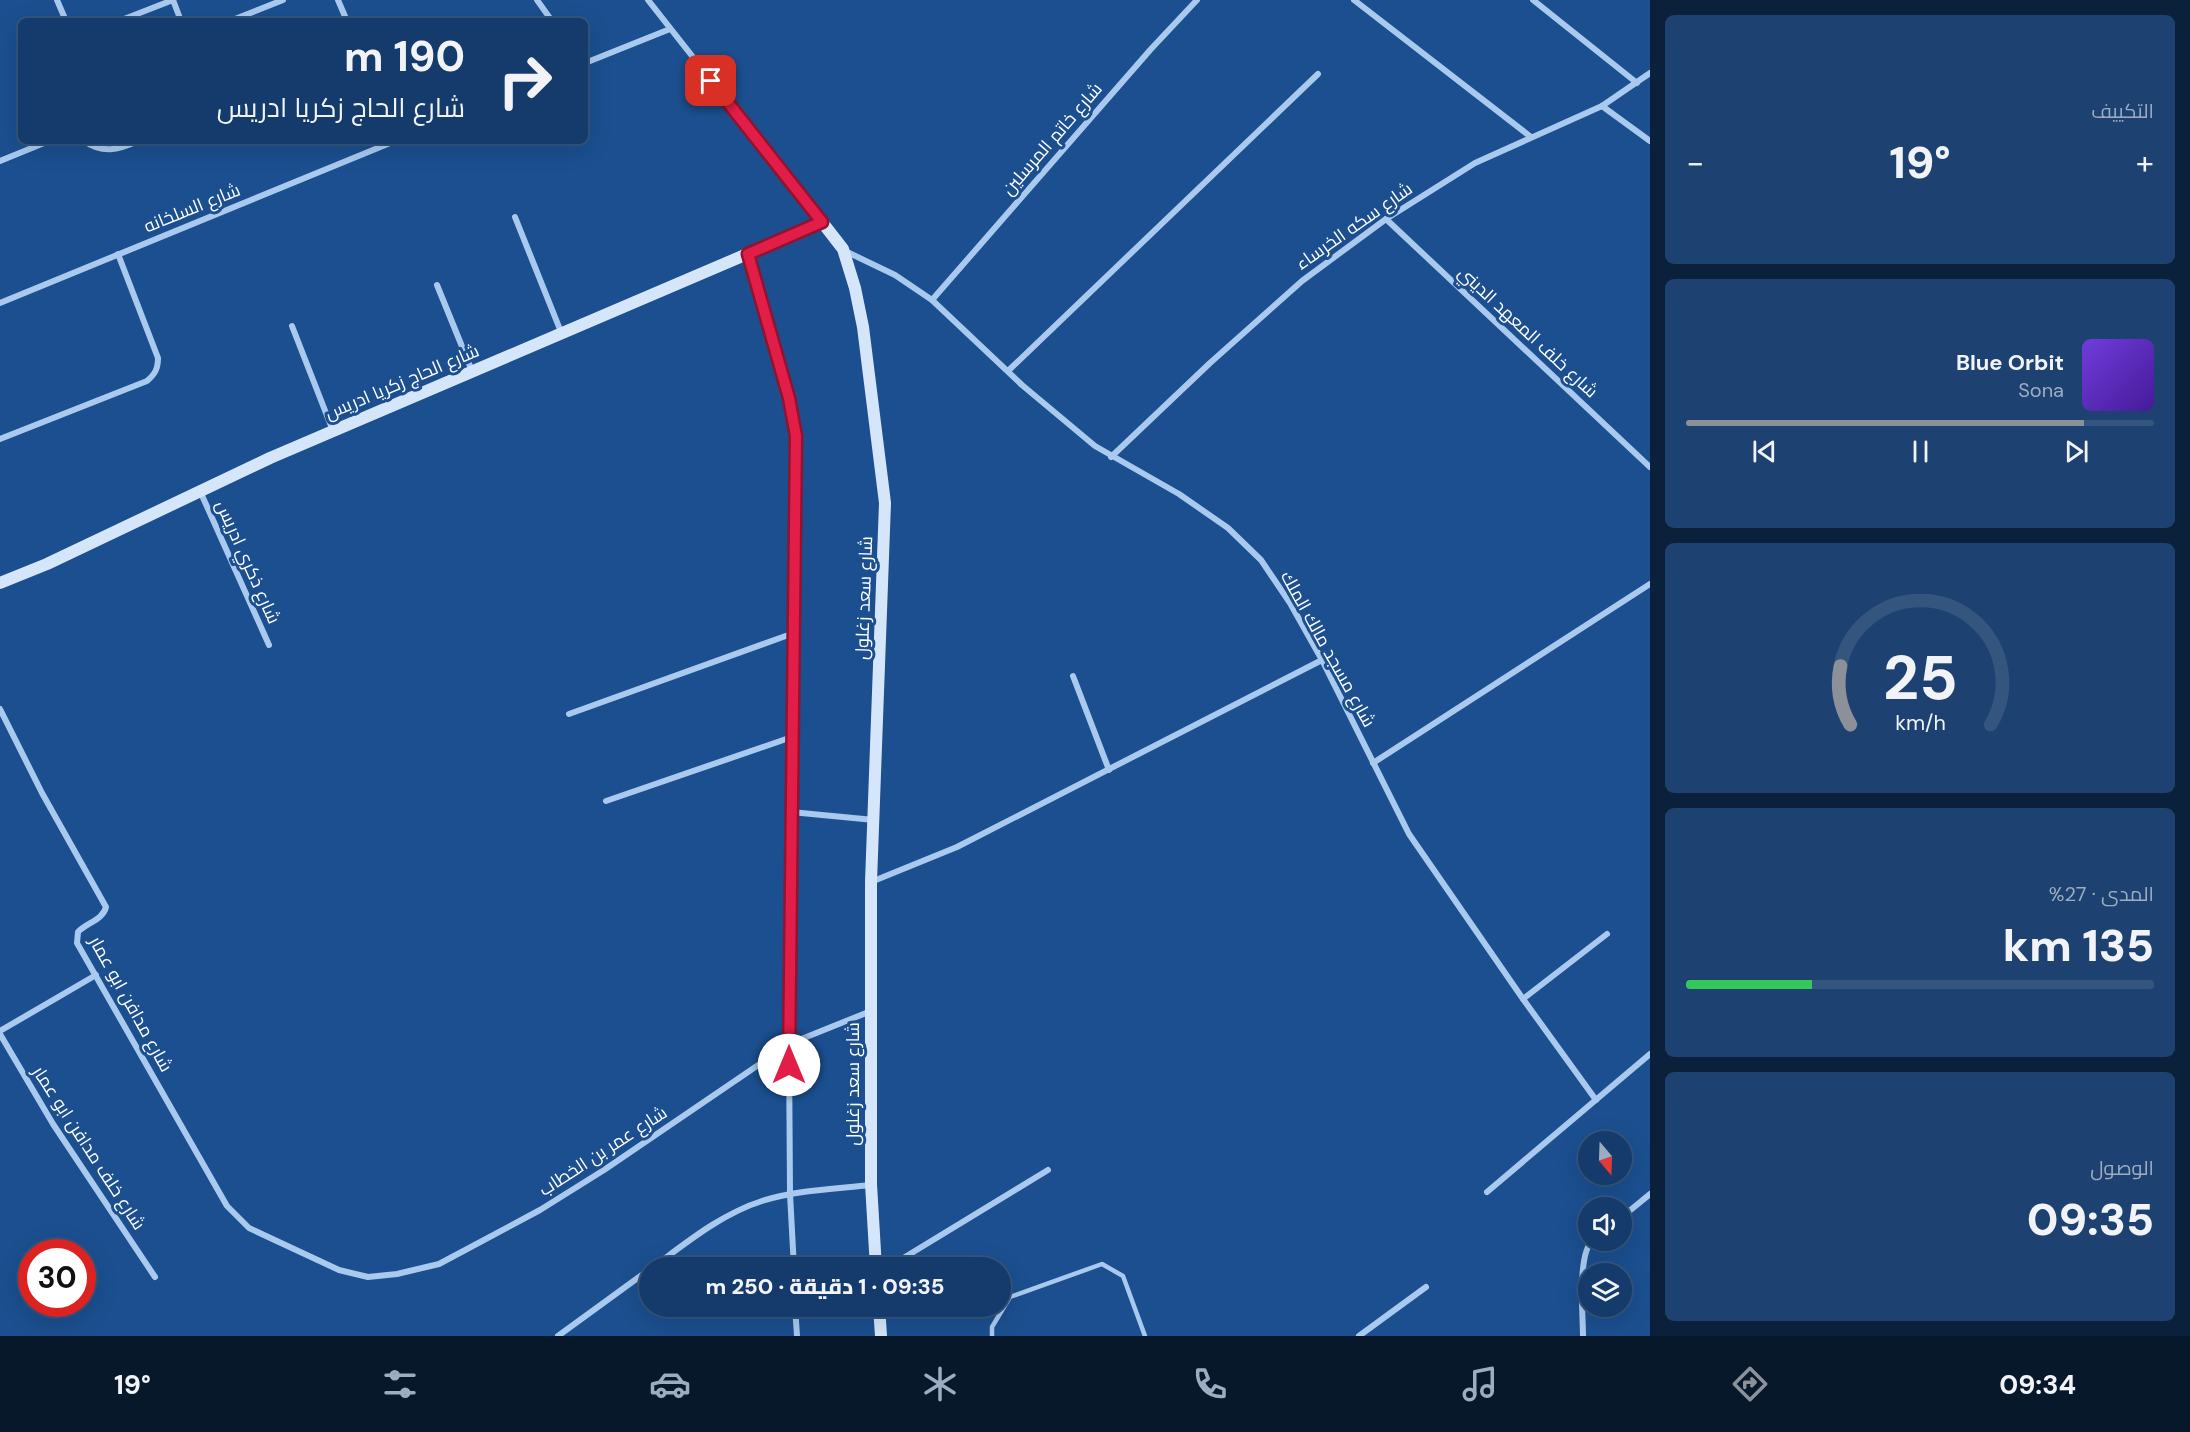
<!DOCTYPE html>
<html lang="ar">
<head>
<meta charset="utf-8">
<style>
  :root { --surface:#143b6b; --page:#1d4271; --text:#f1f3f6; --muted:#9dadc1; --line:#33557e; --accent:#8c9099 }
  body { margin:0; font-family:"DM Sans",Cairo,sans-serif; background:var(--page); color:var(--text); direction:rtl; height:100vh; display:flex; flex-direction:column; font-size:22px; white-space:nowrap }
  * { box-sizing:border-box; margin:0 }
  p { font-size:20px; color:var(--muted) }
  .icon { flex:none; width:33px; height:33px; fill:none; stroke:currentColor; stroke-width:2; stroke-linecap:round; stroke-linejoin:round }
  .map { position:relative; flex:1; overflow:hidden; direction:ltr }
  .drawer { display:flex; flex-direction:column; gap:15px; padding:15px; background:#0b203b; width:540px }
  .drawer>* { flex:none }
  .top-card { position:absolute; left:18px; top:18px; width:570px; height:126px; border-radius:9px; box-shadow:0 6px 24px #0002,0 0 0 2px var(--line); direction:rtl; background:#143b6b; color:var(--text); overflow:hidden }
  .needle { width:39px; rotate:161deg }
  .controls { position:absolute; left:1578px; top:1131px; display:grid; gap:12px }
  .controls a { display:grid; place-items:center; width:54px; height:54px; border-radius:50%; background:var(--surface); box-shadow:0 6px 24px #0002,0 0 0 2px var(--line); font-size:30px }
  .speed { position:absolute; left:18px; top:1239px; display:flex; gap:12px; font-size:30px; font-weight:700; text-align:center }
  .speed>* { display:grid; place-content:center; width:78px; height:78px; border-radius:50%; background:var(--surface); box-shadow:0 6px 24px #0002,0 0 0 2px var(--line); line-height:1 }
  .speed .limit { border:9px solid #d22; background:#fff; color:#111 }
  .pin { position:absolute; display:grid; place-items:center; width:51px; height:51px; color:#fff; margin:-26px; border-radius:12px; box-shadow:0 3px 9px #0006 }
  .me { position:absolute; width:66px; margin:-33px; rotate:0deg; stroke-linejoin:round; filter:drop-shadow(0 0 4px #0008) }
  .turn { display:flex; align-items:center; gap:21px; height:126px; padding:0 24px; font-size:27px }
  .turn .icon { width:78px; height:78px; stroke-width:2.5 }
  .turn b { display:block; font-size:42px; line-height:51px }
  .big { font-size:45px; font-weight:800; line-height:1.1 }
  .drawer .card { flex:1; display:flex; flex-direction:column; justify-content:center; gap:9px; min-width:0; padding:0 21px; border-radius:9px; background:var(--page) }
  .drawer .dial { align-items:center; gap:0 }
  .dial svg { height:156px; overflow:visible; fill:none; stroke:var(--line); stroke-width:7; stroke-linecap:round; text-anchor:middle }
  .dial text { fill:var(--text); stroke:none }
  .song { display:flex; align-items:center; gap:18px }
  .cover { width:72px; height:72px; border-radius:9px; background:linear-gradient(135deg,hsl(260 70% 55%),hsl(260 70% 35%)) }
  .played { height:6px; border-radius:3px; background:linear-gradient(90deg,var(--accent) 85%,var(--line) 85%) }
  .keys { display:flex; justify-content:space-around; direction:ltr }
  .heat { display:flex; justify-content:space-between; align-items:center; font-size:33px; direction:ltr }
  .charge { height:9px; border-radius:4px; background:linear-gradient(90deg,#34c759 27%,var(--line) 0) }
  .trip { position:absolute; left:639px; top:1257px; width:372px; height:60px; border-radius:30px; background:var(--surface); box-shadow:0 6px 24px #0002,0 0 0 2px var(--line); font-weight:800; line-height:60px; text-align:center; direction:rtl }
  .tabs { display:flex; height:96px; justify-content:space-around; align-items:center; background:#08182b; color:var(--muted) }
  .tabs .icon { width:42px; height:42px }
  .tabs .active { color:var(--accent) }
  .tabs b { font-size:27px; color:var(--text) }
  main { display:flex; flex:1; min-height:0 }
  .map>svg:first-child { display:block }
  .lines { fill:none; stroke-linecap:round; stroke-linejoin:round }
  .lane { stroke:#a9c9ee; stroke-width:4.5 }
  .street { stroke:#a9c9ee; stroke-width:6 }
  .secondary { stroke:#d6e6fa; stroke-width:12 }
  .route-casing { stroke:#92132f; stroke-width:15 }
  .route { stroke:#e11d48; stroke-width:10 }
  .labels { text-anchor:middle; dominant-baseline:central; stroke-width:6; stroke-linejoin:round; paint-order:stroke }
  .street-label { font-size:18px; fill:#fff; stroke:#1b4f8f }
</style>
</head>
<body>
<main>
<section class="drawer">
<div class="card"><p>التكييف</p>
<div class="heat"><a>−</a><b class="big">19°</b><a>+</a></div>
</div>
<div class="card">
<div class="song"><i class="cover"></i><div><b>Blue Orbit</b><p>Sona</p></div></div>
<div class="played"></div>
<div class="keys"><svg class="icon" aria-label="previous" viewBox="0 0 24 24"><path d="M18 5L8 12l10 7zM5 5v14"/></svg><svg class="icon" aria-label="pause" viewBox="0 0 24 24"><path d="M8 5v14M16 5v14"/></svg><svg class="icon" aria-label="next" viewBox="0 0 24 24"><path d="M6 5l10 7-10 7zM19 5v14"/></svg></div>
</div>
<div class="card dial"><svg viewBox="0 0 100 80">
<path d="M14 69A42 42 0 1 1 86 69"/>
<path d="M14 69A42 42 0 0 1 9 39" stroke="#8c9099"/>
<text x="50" y="56" font-size="32" font-weight="700">25</text>
<text x="50" y="72" font-size="11">km/h</text>
</svg></div>
<div class="card"><p>المدى · 27%</p><b class="big">135 km</b><div class="charge"></div></div>
<div class="card"><p>الوصول</p><b class="big">09:35</b></div>
</section>
<div class="map">
<svg width="1650" height="1336" viewBox="0 0 1650 1336">
  <rect width="100%" height="100%" fill="#1b4f8f"/>
  <g class="lines">
    <!-- lane -->
    <path class="lane" d="M 992,1336 L 992,1327 L 1010,1297 L 1102,1264 L 1123,1276 L 1145,1336"/>
    <!-- street -->
    <g class="street">
      <path d="M 57,0 L 66,21"/>
      <path d="M 173,0 L 181,21"/>
      <path d="M 338,0 L 347,21"/>
      <path d="M 537,0 L 552,21"/>
      <path d="M 648,0 L 822,221"/>
      <path d="M 1354,0 L 1531,137"/>
      <path d="M 1533,0 L 1637,83"/>
      <path d="M 119,21 L 173,0"/>
      <path d="M 230,21 L 283,0"/>
      <path d="M 585,63 L 670,29"/>
      <path d="M 1602,106 L 1650,141"/>
      <path d="M 84,141 C 103,154 118,150 138,141"/>
      <path d="M 0,161 L 49,141"/>
      <path d="M 515,217 L 561,332"/>
      <path d="M 1386,219 L 1650,467"/>
      <path d="M 843,250 L 895,275 L 932,300 L 1022,385 L 1095,446 L 1179,494 L 1228,528 L 1261,560 L 1290,603 L 1322,660 L 1409,834 L 1523,999 L 1596,1100"/>
      <path d="M 749,254 L 788,398 L 796,436 L 789,1044 L 790,1194 L 794,1268"/>
      <path d="M 437,285 L 472,371"/>
      <path d="M 932,300 L 1151,49 L 1197,0"/>
      <path d="M 0,303 L 395,141"/>
      <path d="M 292,326 L 333,431"/>
      <path d="M 1008,371 L 1318,74"/>
      <path d="M 0,439 L 147,381 C 155,374 158,369 158,358 L 118,254"/>
      <path d="M 1111,457 L 1210,363 L 1302,281 L 1386,219 L 1475,163 L 1602,106 L 1650,73"/>
      <path d="M 200,491 L 269,645"/>
      <path d="M 1073,676 L 1109,770"/>
      <path d="M 0,709 L 42,793 L 106,907 C 103,920 86,923 78,932 L 77,943 L 227,1206 L 249,1228 L 339,1270 L 368,1277 L 397,1274 L 439,1264 L 540,1210 L 604,1170 L 789,1044 L 871,1011"/>
      <path d="M 569,714 L 794,633"/>
      <path d="M 1373,763 L 1650,584"/>
      <path d="M 606,801 L 792,737"/>
      <path d="M 791,812 L 874,820"/>
      <path d="M 871,882 L 957,847 L 1322,660"/>
      <path d="M 1523,999 L 1607,934"/>
      <path d="M 0,1031 L 96,975"/>
      <path d="M 0,1034 L 53,1124 L 155,1277"/>
      <path d="M 1487,1192 L 1650,1054"/>
      <path d="M 1622,1217 L 1650,1194"/>
      <path d="M 652,1268 C 686,1243 721,1214 762,1201 C 797,1190 835,1189 871,1185"/>
      <path d="M 887,1268 L 1048,1170"/>
      <path d="M 795,1306 L 797,1336"/>
      <path d="M 558,1336 L 650,1269"/>
      <path d="M 1359,1336 L 1426,1287"/>
      <path d="M 1583,1336 C 1583,1315 1577,1253 1593,1240"/>
    </g>
    <!-- secondary -->
    <g class="secondary">
      <path d="M 0,583 L 47,564 L 270,458 L 822,222 L 843,249 L 855,288 L 863,327 L 885,503 L 871,882 L 871,1184 L 876,1268"/>
      <path d="M 879,1306 L 881,1336"/>
    </g>
  </g>
  <g class="lines">
    <!-- route casing -->
    <g class="route-casing">
      <path id="route" d="M 711,81 L 822,222 L 748,254 L 789,398 L 796,436 L 789,1065"/>
    </g>
    <!-- route -->
    <use href="#route" class="route"/>
  </g>
  <g class="labels">
    <!-- street labels -->
    <g class="street-label">
      <text transform="translate(1052 139) rotate(-49)">شارع خاتم المرسلين</text>
      <text transform="translate(192 208) rotate(-22)">شارع السلخانه</text>
      <text transform="translate(1354 226) rotate(-35)">شارع سكه الخرساء</text>
      <text transform="translate(1528 332) rotate(43)">شارع خلف المعهد الديني</text>
      <text transform="translate(402 382) rotate(-23)">شارع الحاج زكريا ادريس</text>
      <text transform="translate(248 562) rotate(66)">شارع ذكري ادريس</text>
      <text transform="translate(864 598) rotate(-88)">شارع سعد زغلول</text>
      <text transform="translate(1328 649) rotate(61)">شارع مسجد مالك الملك</text>
      <text transform="translate(131 1004) rotate(61)">شارع مدافن ابو عمار</text>
      <text transform="translate(853 1084) rotate(-90)">شارع سعد زغلول</text>
      <text transform="translate(89 1148) rotate(57)">شارع خلف مدافن ابو عمار</text>
      <text transform="translate(603 1151) rotate(-33)">شارع عمر بن الخطاب</text>
    </g>
  </g>
</svg>
<div class="controls">
<a><svg class="needle" viewBox="-14 -14 28 28"><path d="M0-13l5 13h-10z" fill="#e53935"/><path d="M0 13l5-13h-10z" fill="#9dadc1"/></svg></a>
<a><svg class="icon" aria-label="sound" viewBox="0 0 24 24"><path d="M4 9h4l5-4v14l-5-4H4zM17 9q2 3 0 6"/></svg></a>
<a><svg class="icon" aria-label="layers" viewBox="0 0 24 24"><path d="M12 4l9 5-9 5-9-5zM3 14l9 5 9-5"/></svg></a>
</div>
<div class="speed"><div class="limit">30</div></div>
<div class="pin" style="left:711px;top:81px;background:#d93025"><svg class="icon" aria-label="arrive" viewBox="0 0 24 24"><path d="M6 21V4h12l-3 4 3 4H6"/></svg></div>
<svg class="me" style="left:789px;top:1065px" viewBox="-20 -20 40 40"><circle r="19" fill="#fff"/><path d="M0-13L10 11 0 6-10 11z" fill="#e11d48"/></svg>
<div class="trip">09:35 · 1 دقيقة · 250 m</div>
<div class="top-card">
<div class="turn"><svg class="icon" aria-label="right" viewBox="0 0 24 24"><path d="M7 20v-9h11M14 6l5 5-5 5"/></svg><div><b>190 m</b>شارع الحاج زكريا ادريس</div></div>
</div>
</div>
</main>
<nav class="tabs">
<b>09:34</b>
<svg class="icon active" aria-label="directions" viewBox="0 0 24 24"><path d="M12 3l9 9-9 9-9-9zM9 14v-3h6M13 9l2 2-2 2"/></svg>
<svg class="icon" aria-label="music" viewBox="0 0 24 24"><path d="M9 18V5l10-2v13"/><circle cx="6" cy="18" r="3"/><circle cx="16" cy="16" r="3"/></svg>
<svg class="icon" aria-label="phone" viewBox="0 0 24 24"><path d="M5 4h4l2 5-3 2q2 4 5 5l2-3 5 2v4C11 20 4 13 5 4z"/></svg>
<svg class="icon" aria-label="climate" viewBox="0 0 24 24"><path d="M12 3v18M4 7l16 10M4 17L20 7"/></svg>
<svg class="icon" aria-label="car" viewBox="0 0 24 24"><path d="M5 17H2v-5l4-1 3-4h7l3 4 3 1v5h-3M9 17h6M6 11h13"/><circle cx="7" cy="17" r="2"/><circle cx="17" cy="17" r="2"/></svg>
<svg class="icon" aria-label="filters" viewBox="0 0 24 24"><path d="M4 7h16M4 17h16"/><circle cx="9" cy="7" r="2"/><circle cx="15" cy="17" r="2"/></svg>
<b>19°</b>
</nav>
</body>
</html>
